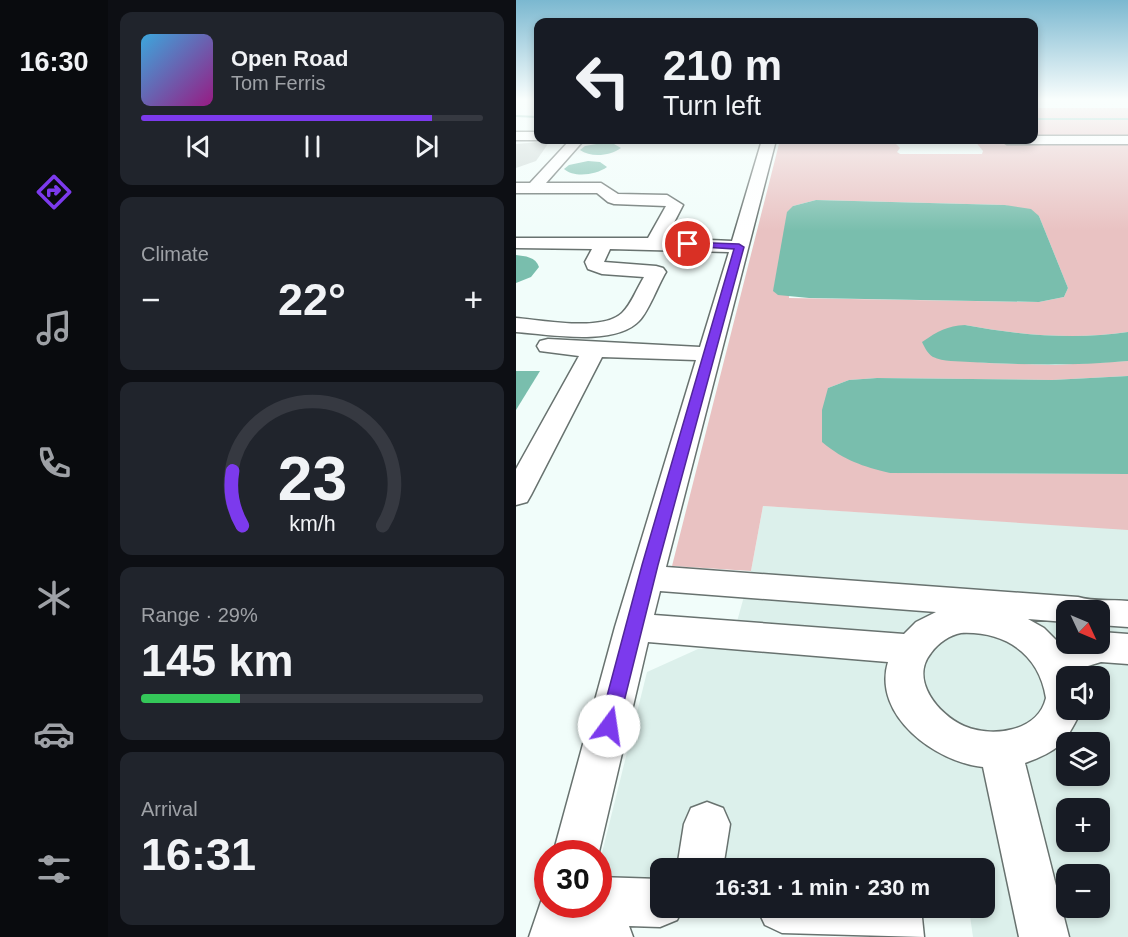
<!DOCTYPE html>
<html lang="en">
<head>
<meta charset="utf-8">
<style>
  :root { --surface:#171b24; --page:#20242c; --text:#f1f3f6; --muted:#9ea1a6; --line:#363941; --accent:#7c3aed }
  body { margin:0; font-family:Arial,sans-serif; background:var(--page); color:var(--text); height:100vh; display:flex; flex-direction:column; font-size:22px; white-space:nowrap }
  * { box-sizing:border-box; margin:0 }
  p { font-size:20px; color:var(--muted) }
  .icon { flex:none; width:33px; height:33px; fill:none; stroke:currentColor; stroke-width:2; stroke-linecap:round; stroke-linejoin:round }
  .map { position:relative; flex:1; overflow:hidden }
  .details { display:flex; flex-direction:column; gap:12px; padding:12px; background:#0d0f14; width:408px }
  .details>* { flex:none }
  .top-card { position:absolute; left:18px; top:18px; width:504px; height:126px; border-radius:12px; box-shadow:0 3px 9px #0003; background:#171b24; color:var(--text); overflow:hidden }
  .needle { width:39px; rotate:134deg }
  .tools { position:absolute; left:540px; top:600px; display:grid; gap:12px }
  .tools a { display:grid; place-items:center; width:54px; height:54px; border-radius:12px; background:var(--surface); box-shadow:0 3px 9px #0003; font-size:30px }
  .speed { position:absolute; left:18px; top:840px; display:flex; gap:12px; font-size:30px; font-weight:700; text-align:center }
  .speed>* { display:grid; place-content:center; width:78px; height:78px; border-radius:50%; background:var(--surface); box-shadow:0 3px 9px #0003; line-height:1 }
  .speed .limit { border:9px solid #d22; background:#fff; color:#111 }
  .pin { position:absolute; display:grid; place-items:center; width:51px; height:51px; color:#fff; margin:-26px; border:3px solid #fff; border-radius:50%; box-shadow:0 2px 6px #0007 }
  .me { position:absolute; width:66px; margin:-33px; rotate:14deg; stroke-linejoin:round; filter:drop-shadow(0 0 4px #0008) }
  .turn { display:flex; align-items:center; gap:21px; height:126px; padding:0 30px; font-size:27px }
  .turn .icon { width:78px; height:78px; stroke-width:2.5 }
  .turn b { display:block; font-size:42px; line-height:51px }
  .big { font-size:45px; font-weight:700; line-height:1.1 }
  .details .card { flex:1; display:flex; flex-direction:column; justify-content:center; gap:9px; min-width:0; padding:0 21px; border-radius:12px; background:var(--page) }
  .details .dial { align-items:center; gap:0 }
  .dial svg { height:156px; overflow:visible; fill:none; stroke:var(--line); stroke-width:7; stroke-linecap:round; text-anchor:middle }
  .dial text { fill:var(--text); stroke:none }
  .song { display:flex; align-items:center; gap:18px }
  .cover { width:72px; height:72px; border-radius:9px; background:linear-gradient(135deg,hsl(200 70% 55%),hsl(310 70% 35%)) }
  .played { height:6px; border-radius:3px; background:linear-gradient(90deg,var(--accent) 85%,var(--line) 85%) }
  .keys { display:flex; justify-content:space-around; direction:ltr }
  .heat { display:flex; justify-content:space-between; align-items:center; font-size:33px; direction:ltr }
  .charge { height:9px; border-radius:4px; background:linear-gradient(90deg,#34c759 29%,var(--line) 0) }
  .trip { position:absolute; left:134px; top:858px; width:345px; height:60px; border-radius:12px; background:var(--surface); box-shadow:0 3px 9px #0003; font-weight:700; line-height:60px; text-align:center }
  main { display:flex; flex:1; min-height:0 }
  .tab-bar { display:flex; flex-direction:column; width:108px; justify-content:space-around; align-items:center; background:#090b0e; color:var(--muted) }
  .tab-bar .icon { width:42px; height:42px }
  .tab-bar .selected { color:var(--accent) }
  .tab-bar b { font-size:27px; color:var(--text) }
  .map>svg:first-child { display:block }
  .built { fill:#dcf0eb; fill-rule:evenodd }
  .green { fill:#e9c2c2; fill-rule:evenodd }
  .water { fill:#79bead }
  .lines { fill:none; stroke-linecap:round; stroke-linejoin:round }
  .stream { fill:#79bead; fill-rule:evenodd }
  .building { fill:#cfdad7 }
  .minor-casing { stroke:#68726f; stroke-width:3 }
  .minor { fill:#fff; fill-rule:evenodd }
  .route { fill:#7c3aed; stroke:#51269a; stroke-width:1.5 }
</style>
</head>
<body>
<main>
<nav class="tab-bar">
<b>16:30</b>
<svg class="icon selected" aria-label="directions" viewBox="0 0 24 24"><path d="M12 3l9 9-9 9-9-9zM9 14v-3h6M13 9l2 2-2 2"/></svg>
<svg class="icon" aria-label="music" viewBox="0 0 24 24"><path d="M9 18V5l10-2v13"/><circle cx="6" cy="18" r="3"/><circle cx="16" cy="16" r="3"/></svg>
<svg class="icon" aria-label="phone" viewBox="0 0 24 24"><path d="M5 4h4l2 5-3 2q2 4 5 5l2-3 5 2v4C11 20 4 13 5 4z"/></svg>
<svg class="icon" aria-label="climate" viewBox="0 0 24 24"><path d="M12 3v18M4 7l16 10M4 17L20 7"/></svg>
<svg class="icon" aria-label="car" viewBox="0 0 24 24"><path d="M5 17H2v-5l4-1 3-4h7l3 4 3 1v5h-3M9 17h6M6 11h13"/><circle cx="7" cy="17" r="2"/><circle cx="17" cy="17" r="2"/></svg>
<svg class="icon" aria-label="filters" viewBox="0 0 24 24"><path d="M4 7h16M4 17h16"/><circle cx="9" cy="7" r="2"/><circle cx="15" cy="17" r="2"/></svg>
</nav>
<section class="details">
<div class="card">
<div class="song"><i class="cover"></i><div><b>Open Road</b><p>Tom Ferris</p></div></div>
<div class="played"></div>
<div class="keys"><svg class="icon" aria-label="previous" viewBox="0 0 24 24"><path d="M18 5L8 12l10 7zM5 5v14"/></svg><svg class="icon" aria-label="pause" viewBox="0 0 24 24"><path d="M8 5v14M16 5v14"/></svg><svg class="icon" aria-label="next" viewBox="0 0 24 24"><path d="M6 5l10 7-10 7zM19 5v14"/></svg></div>
</div>
<div class="card"><p>Climate</p>
<div class="heat"><a>−</a><b class="big">22°</b><a>+</a></div>
</div>
<div class="card dial"><svg viewBox="0 0 100 80">
<path d="M14 69A42 42 0 1 1 86 69"/>
<path d="M14 69A42 42 0 0 1 9 41" stroke="#7c3aed"/>
<text x="50" y="56" font-size="32" font-weight="700">23</text>
<text x="50" y="72" font-size="11">km/h</text>
</svg></div>
<div class="card"><p>Range · 29%</p><b class="big">145 km</b><div class="charge"></div></div>
<div class="card"><p>Arrival</p><b class="big">16:31</b></div>
</section>
<div class="map">
<svg width="612" height="937" viewBox="0 0 612 937">
  <rect width="100%" height="100%" fill="#f1fdfa"/>
  <!-- built -->
  <path class="built" d="M 247,506 L 612,529 L 612,937 L 457,937 L 454,916 L 413,915 L 413,908 L 468,908 L 468,868 L 144,868 L 144,886 L 83,884 L 83,865 L 131,672 L 182,649 L 214,647 L 235,571 ZM 550,610 L 584,610 L 584,644 L 550,644 ZM 550,676 L 584,676 L 584,710 L 550,710 ZM 550,742 L 584,742 L 584,776 L 550,776 ZM 550,808 L 584,808 L 584,842 L 550,842 ZM 550,874 L 584,874 L 584,908 L 550,908 Z"/>
  <!-- green -->
  <path class="green" d="M 518,108 L 612,108 L 612,332 C 559,340 502,335 449,325 L 417,357 L 471,363 L 539,365 L 612,361 L 612,376 L 536,380 L 361,378 L 333,380 L 312,388 L 374,473 L 612,474 L 612,530 L 247,506 L 235,571 L 156,566 L 264,140 L 518,140 ZM 458,140 L 467,151 L 466,154 L 384,154 L 381,152 L 384,148 L 376,140 ZM 300,200 L 489,205 L 523,216 L 552,288 L 548,297 L 523,302 L 273,298 L 277,206 Z"/>
  <!-- water -->
  <g class="water">
    <path d="M 86,143 L 98,144 L 105,148 C 94,156 75,158 64,150 L 69,146 Z"/>
    <path d="M 72,161 L 84,162 L 91,167 C 80,175 58,178 48,169 L 53,165 Z"/>
    <path d="M 300,200 L 489,205 L 515,209 L 523,216 L 552,288 L 548,297 L 523,302 L 293,298 L 262,295 L 257,291 L 271,212 L 277,206 Z"/>
    <path d="M 0,255 C 9,256 20,257 23,267 L 15,277 L 0,283 Z"/>
    <path d="M 449,325 C 502,335 559,340 612,332 L 612,361 C 559,366 506,365 454,362 C 442,361 427,362 417,357 C 411,353 409,348 406,342 C 422,331 431,326 449,325 Z"/>
    <path d="M 0,371 L 24,371 L 0,410 Z"/>
    <path d="M 612,376 L 612,474 L 374,473 C 346,466 329,461 306,442 L 306,410 L 312,388 L 333,380 L 361,378 L 536,380 Z"/>
  </g>
  <g class="lines">
    <!-- stream -->
    <g class="stream">
      <path d="M 0,115 L 22,116 L 22,118 L 0,117 Z"/>
      <rect x="518" y="118" width="94" height="2"/>
    </g>
  </g>
  <!-- building -->
  <path class="building" d="M 34,141 L 20,161 L 0,168 L 0,144 Z"/>
  <g class="lines">
    <!-- minor casing -->
    <g class="minor-casing">
      <g id="minor">
        <path d="M 0,132 L 22,132 L 23,140 L 0,140 Z"/>
        <path d="M 518,136 L 612,136 L 612,144 L 491,144 L 484,140 L 518,140 Z"/>
        <path d="M 54,140 L 68,140 L 30,183 L 85,183 L 102,194 L 151,195 L 167,205 L 150,238 L 216,241 L 246,140 L 260,140 L 150,567 L 562,597 C 578,602 594,599 612,601 L 612,627 L 584,625 L 584,610 L 550,610 L 550,622 L 512,619 L 528,628 L 545,645 L 584,644 L 585,632 L 612,634 L 612,664 L 585,662 L 559,670 L 562,676 L 550,676 L 550,710 L 565,710 L 564,713 C 549,744 542,751 509,763 L 553,937 L 503,937 L 467,767 C 420,762 356,716 372,662 L 132,642 L 82,856 L 82,854 L 37,854 L 99,627 L 180,360 L 86,357 L 15,495 L 11,502 L 0,505 L 0,469 L 63,356 L 24,351 L 21,346 L 24,341 L 32,339 L 184,347 L 213,252 L 94,249 L 88,262 L 140,266 L 147,268 L 150,272 C 142,285 133,311 123,321 C 98,347 32,334 0,332 L 0,318 C 26,320 86,332 106,313 C 115,305 121,288 128,277 L 86,274 L 72,269 L 69,262 L 76,249 L 0,248 L 0,238 L 132,238 L 150,206 L 98,204 L 92,202 L 81,193 L 0,193 L 0,183 L 14,183 ZM 144,591 L 420,612 L 400,622 L 388,634 L 138,615 ZM 445,633 C 488,631 523,653 530,698 C 522,732 476,738 448,726 C 423,715 393,680 415,653 C 422,643 434,635 445,633 Z"/>
        <path d="M 191,802 L 207,808 L 214,824 L 207,868 L 161,868 L 168,824 L 175,808 Z"/>
        <path d="M 82,877 L 144,879 L 144,908 L 167,908 L 161,920 L 144,927 L 113,926 L 117,937 L 13,937 L 30,887 L 32,886 L 32,904 L 82,904 Z"/>
        <path d="M 241,908 L 405,908 L 408,937 L 266,933 L 249,925 Z"/>
      </g>
    </g>
    <!-- minor -->
    <use href="#minor" class="minor"/>
  </g>
  <!-- sky -->
  <linearGradient id="sky" x2="0" y2="1"><stop stop-color="#7bb8d0"/><stop offset="0.43" stop-color="#f9fefd"/><stop offset="1" stop-color="#f9fefd" stop-opacity="0"/></linearGradient>
  <rect width="612" height="231" fill="url(#sky)"/>
  <!-- route -->
  <path class="route" d="M 169,242 L 223,244 L 228,247 L 142,565 L 102,726 L 100,732 L 93,734 L 86,732 L 83,726 L 126,565 L 218,249 L 172,246 L 168,244 Z"/>
</svg>
<div class="tools">
<a><svg class="needle" viewBox="-14 -14 28 28"><path d="M0-13l5 13h-10z" fill="#e53935"/><path d="M0 13l5-13h-10z" fill="#9ea1a6"/></svg></a>
<a><svg class="icon" aria-label="sound" viewBox="0 0 24 24"><path d="M4 9h4l5-4v14l-5-4H4zM17 9q2 3 0 6"/></svg></a>
<a><svg class="icon" aria-label="layers" viewBox="0 0 24 24"><path d="M12 4l9 5-9 5-9-5zM3 14l9 5 9-5"/></svg></a>
<a>+</a>
<a>−</a>
</div>
<div class="speed"><div class="limit">30</div></div>
<div class="pin" style="left:172px;top:244px;background:#d93025"><svg class="icon" aria-label="arrive" viewBox="0 0 24 24"><path d="M6 21V4h12l-3 4 3 4H6"/></svg></div>
<svg class="me" style="left:93px;top:726px" viewBox="-20 -20 40 40"><circle r="19" fill="#fff"/><path d="M0-13L10 11 0 6-10 11z" fill="#7c3aed"/></svg>
<div class="trip">16:31 · 1 min · 230 m</div>
<div class="top-card">
<div class="turn"><svg class="icon" aria-label="left" viewBox="0 0 24 24"><path d="M17 20v-9H6M10 6l-5 5 5 5"/></svg><div><b>210 m</b>Turn left</div></div>
</div>
</div>
</main>
</body>
</html>
